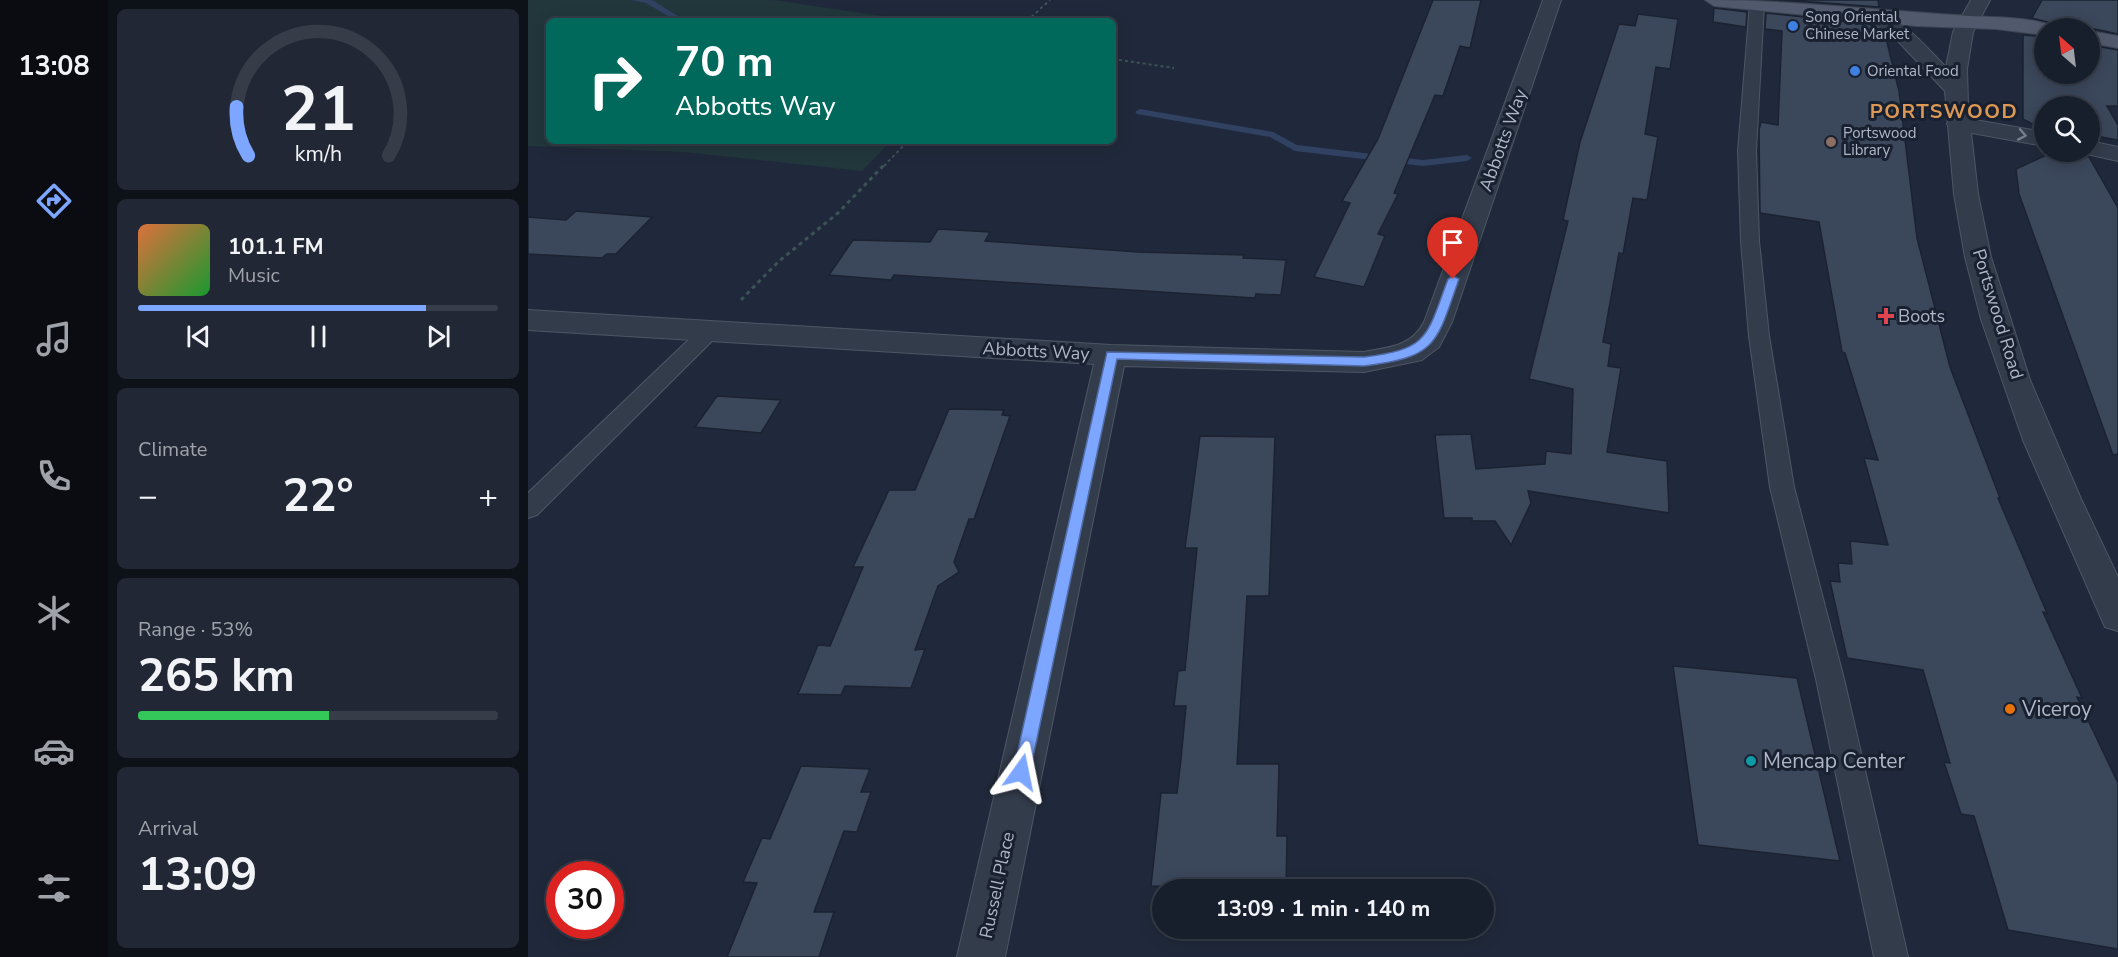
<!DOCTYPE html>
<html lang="en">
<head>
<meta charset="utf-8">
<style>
  :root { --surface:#181f2c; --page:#212734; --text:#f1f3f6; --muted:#9fa2a9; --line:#363d48; --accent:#7ca6ff }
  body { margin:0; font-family:"Nunito Sans",sans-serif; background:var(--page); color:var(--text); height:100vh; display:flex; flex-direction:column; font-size:22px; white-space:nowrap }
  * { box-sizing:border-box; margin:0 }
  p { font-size:20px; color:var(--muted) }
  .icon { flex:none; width:33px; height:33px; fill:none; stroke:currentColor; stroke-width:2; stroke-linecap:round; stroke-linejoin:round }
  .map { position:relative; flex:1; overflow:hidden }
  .details { display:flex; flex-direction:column; gap:9px; padding:9px; background:#0d1118; width:420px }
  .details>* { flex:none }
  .banner { position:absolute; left:18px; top:18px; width:570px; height:126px; border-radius:9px; box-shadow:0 3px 15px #0003,0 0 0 2px var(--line); background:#00695c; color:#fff; overflow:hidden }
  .needle { width:39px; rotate:332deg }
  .buttons { position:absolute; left:1506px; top:18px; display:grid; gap:12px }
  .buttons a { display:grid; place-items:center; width:66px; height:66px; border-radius:50%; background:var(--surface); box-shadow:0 3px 15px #0003,0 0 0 2px var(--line); font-size:30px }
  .speed { position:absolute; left:18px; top:861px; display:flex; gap:12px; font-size:30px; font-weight:700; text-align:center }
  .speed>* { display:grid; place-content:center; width:78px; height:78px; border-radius:50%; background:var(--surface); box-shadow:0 3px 15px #0003,0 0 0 2px var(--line); line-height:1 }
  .speed .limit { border:9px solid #d22; background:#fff; color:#111 }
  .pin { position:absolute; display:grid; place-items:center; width:51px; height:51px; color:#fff; margin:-62px -26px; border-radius:50% 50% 50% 0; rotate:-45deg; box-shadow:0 0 6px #0007 }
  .pin .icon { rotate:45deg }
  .me { position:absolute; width:66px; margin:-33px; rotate:12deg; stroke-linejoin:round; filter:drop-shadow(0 0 4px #0008) }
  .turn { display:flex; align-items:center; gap:21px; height:126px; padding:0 30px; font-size:27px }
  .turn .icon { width:78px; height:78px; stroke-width:2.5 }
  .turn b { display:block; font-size:42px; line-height:51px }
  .big { font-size:45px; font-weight:700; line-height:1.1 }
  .details .tile { flex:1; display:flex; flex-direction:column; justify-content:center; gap:9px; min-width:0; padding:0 21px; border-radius:9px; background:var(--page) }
  .details .dial { align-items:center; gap:0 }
  .dial svg { height:156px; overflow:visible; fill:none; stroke:var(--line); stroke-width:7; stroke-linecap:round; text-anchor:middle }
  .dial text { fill:var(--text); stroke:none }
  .song { display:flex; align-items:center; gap:18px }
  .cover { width:72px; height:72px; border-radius:9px; background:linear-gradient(135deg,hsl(20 70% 55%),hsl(130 70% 35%)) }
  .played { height:6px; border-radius:3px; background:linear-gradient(90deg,var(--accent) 80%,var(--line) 80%) }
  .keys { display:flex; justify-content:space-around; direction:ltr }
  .heat { display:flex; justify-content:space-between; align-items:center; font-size:33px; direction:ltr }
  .charge { height:9px; border-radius:4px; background:linear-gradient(90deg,#34c759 53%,var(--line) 0) }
  .trip { position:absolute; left:624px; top:879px; width:342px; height:60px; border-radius:30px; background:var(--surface); box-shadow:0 3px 15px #0003,0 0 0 2px var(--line); font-weight:700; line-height:60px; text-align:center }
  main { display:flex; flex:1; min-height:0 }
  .dock { display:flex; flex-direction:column; width:108px; justify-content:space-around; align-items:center; background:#0a0c12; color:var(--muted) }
  .dock .icon { width:42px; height:42px }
  .dock .current { color:var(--accent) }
  .dock b { font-size:27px; color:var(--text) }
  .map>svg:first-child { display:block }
  .green { fill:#21373c }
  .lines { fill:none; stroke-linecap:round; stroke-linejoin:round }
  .stream { fill:#304162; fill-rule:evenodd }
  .building { fill:#3b475b; stroke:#1b2332; stroke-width:1.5 }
  .service-casing { stroke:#4e5666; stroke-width:2 }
  .minor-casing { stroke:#4e5666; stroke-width:2 }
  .tertiary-casing { stroke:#4e5666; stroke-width:2 }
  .primary-casing { stroke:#3d4555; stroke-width:2 }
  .path-far1 { stroke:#3c5356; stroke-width:2; stroke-dasharray:3 3; stroke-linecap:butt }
  .path { stroke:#3c5356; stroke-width:3; stroke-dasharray:4 4; stroke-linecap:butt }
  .service { fill:#333c4b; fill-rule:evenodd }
  .minor { fill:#333c4b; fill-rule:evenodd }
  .tertiary { fill:#333c4b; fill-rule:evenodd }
  .primary { fill:#515a6c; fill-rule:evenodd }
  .oneway { stroke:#777f90 }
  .route { fill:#7ca6ff; stroke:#516ca6; stroke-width:1.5 }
  .shop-dot { fill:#3f7fe0; stroke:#192130; stroke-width:2 }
  .education-dot { fill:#8d6e63; stroke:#192130; stroke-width:2 }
  .health-dot { fill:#e0444e; stroke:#192130; stroke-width:2 }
  .food-dot { fill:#e8710a; stroke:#192130; stroke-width:2 }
  .culture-dot { fill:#0f9aa8; stroke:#192130; stroke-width:2 }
  .labels { text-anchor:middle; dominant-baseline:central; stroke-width:6; stroke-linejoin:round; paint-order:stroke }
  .far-poi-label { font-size:15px; fill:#aeb6c8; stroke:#192130; text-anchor:start }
  .street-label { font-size:18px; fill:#aeb6c8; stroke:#192130 }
  .poi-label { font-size:18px; fill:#aeb6c8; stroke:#192130; text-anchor:start }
  .far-district-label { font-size:20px; font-weight:bold; letter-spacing:1.5px; fill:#dc9854; stroke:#192130 }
  .near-poi-label { font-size:21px; fill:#aeb6c8; stroke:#192130; text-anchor:start }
</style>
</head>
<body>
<main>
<nav class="dock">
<b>13:08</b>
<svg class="icon current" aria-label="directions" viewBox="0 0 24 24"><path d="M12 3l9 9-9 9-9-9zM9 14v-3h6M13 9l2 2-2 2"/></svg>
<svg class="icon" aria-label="music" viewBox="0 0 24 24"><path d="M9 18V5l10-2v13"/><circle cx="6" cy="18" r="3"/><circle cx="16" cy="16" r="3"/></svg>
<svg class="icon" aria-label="phone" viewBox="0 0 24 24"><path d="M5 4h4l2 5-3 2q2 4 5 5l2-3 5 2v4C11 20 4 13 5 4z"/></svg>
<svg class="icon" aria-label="climate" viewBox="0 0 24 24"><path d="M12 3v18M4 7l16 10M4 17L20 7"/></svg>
<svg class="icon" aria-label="car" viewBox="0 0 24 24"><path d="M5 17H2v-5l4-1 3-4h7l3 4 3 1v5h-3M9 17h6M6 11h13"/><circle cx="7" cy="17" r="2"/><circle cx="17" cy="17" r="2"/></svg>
<svg class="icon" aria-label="filters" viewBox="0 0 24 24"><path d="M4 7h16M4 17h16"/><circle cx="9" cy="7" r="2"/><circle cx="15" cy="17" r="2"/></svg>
</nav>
<section class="details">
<div class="tile dial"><svg viewBox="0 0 100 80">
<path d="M14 69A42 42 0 1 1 86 69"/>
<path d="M14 69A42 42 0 0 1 8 44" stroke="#7ca6ff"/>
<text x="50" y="56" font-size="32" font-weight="700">21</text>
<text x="50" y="72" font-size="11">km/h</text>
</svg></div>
<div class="tile">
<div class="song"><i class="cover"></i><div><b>101.1 FM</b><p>Music</p></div></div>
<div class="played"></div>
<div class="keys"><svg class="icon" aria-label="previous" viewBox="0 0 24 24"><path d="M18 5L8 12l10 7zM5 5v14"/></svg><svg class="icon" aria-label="pause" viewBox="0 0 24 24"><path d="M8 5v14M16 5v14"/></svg><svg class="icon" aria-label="next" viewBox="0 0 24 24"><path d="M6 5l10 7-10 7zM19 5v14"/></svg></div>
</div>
<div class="tile"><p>Climate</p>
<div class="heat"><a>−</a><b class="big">22°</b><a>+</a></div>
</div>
<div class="tile"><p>Range · 53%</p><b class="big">265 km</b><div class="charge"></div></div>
<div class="tile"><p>Arrival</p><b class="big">13:09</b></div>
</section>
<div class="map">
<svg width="1590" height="957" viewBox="0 0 1590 957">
  <rect width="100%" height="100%" fill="#20293b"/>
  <!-- green -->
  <path class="green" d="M 0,0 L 246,0 L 387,21 L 21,21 L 21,141 L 363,141 L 334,171 L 156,152 L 0,146 Z"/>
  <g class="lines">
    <!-- stream -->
    <g class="stream">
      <path d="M 103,0 L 124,0 L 158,21 L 148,21 L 118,3 Z"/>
      <path d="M 612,109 L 745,132 L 769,145 L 895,160 L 939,155 L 944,158 L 939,161 L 895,166 L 767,151 L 742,137 L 609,114 L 607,112 Z"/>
    </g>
  </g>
  <!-- building -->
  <g class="building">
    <path d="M 905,0 L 953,0 L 942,48 L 932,46 L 915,96 L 907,95 L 866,193 L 870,194 L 850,234 L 857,236 L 836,287 L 786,277 L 822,203 L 814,201 L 850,139 Z"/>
    <path d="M 1251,0 L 1350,0 L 1351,7 L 1285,2 Z"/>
    <path d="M 1514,0 L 1590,0 L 1590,34 L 1562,28 L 1528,28 L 1523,23 L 1504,18 Z"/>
    <path d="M 1186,8 L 1219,12 L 1218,27 L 1185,22 Z"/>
    <path d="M 1238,13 L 1341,24 L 1357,34 L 1371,91 L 1389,238 L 1422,367 L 1472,498 L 1470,498 L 1519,613 L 1515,612 L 1554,698 L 1549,697 L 1590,783 L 1590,949 L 1480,930 L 1446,816 L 1433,814 L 1416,762 L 1422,763 L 1395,670 L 1319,658 L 1302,581 L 1312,582 L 1310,563 L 1324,564 L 1322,541 L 1360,545 L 1336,458 L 1350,460 L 1317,353 L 1314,352 L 1291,222 L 1232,213 L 1231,130 L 1233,122 L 1250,125 L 1254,31 L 1237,29 Z"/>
    <path d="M 1110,14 L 1150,19 L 1142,69 L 1128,67 L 1117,134 L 1130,137 L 1119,200 L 1105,198 L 1095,254 L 1091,253 L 1075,342 L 1083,344 L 1080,366 L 1093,368 L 1079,452 L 1139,461 L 1141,513 L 1000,491 L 1003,503 L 983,545 L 967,521 L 944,521 L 944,518 L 916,518 L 907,435 L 943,434 L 948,469 L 1017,464 L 1018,451 L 1043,454 L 1045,389 L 1001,379 L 1040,221 L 1035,220 L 1052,142 L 1091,24 L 1107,26 Z"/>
    <path d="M 1495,35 L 1516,37 L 1516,74 L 1562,74 L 1562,45 L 1590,50 L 1590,106 L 1579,106 L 1590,125 L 1590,140 L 1562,135 L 1562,106 L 1516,106 L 1516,130 L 1495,119 Z"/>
    <path d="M 1525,152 L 1552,152 L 1554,155 L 1561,157 L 1590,208 L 1590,454 L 1585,455 L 1491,194 L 1488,169 Z"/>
    <path d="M 48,211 L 124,217 L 88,254 L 79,254 L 74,258 L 0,254 L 0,217 L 38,220 Z"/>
    <path d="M 410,229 L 462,232 L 457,241 L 610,252 L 716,255 L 715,258 L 758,260 L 753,295 L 728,294 L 727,298 L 366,275 L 363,280 L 301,275 L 325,240 L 402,242 Z"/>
    <path d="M 189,396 L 253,400 L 233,433 L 167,427 Z"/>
    <path d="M 421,409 L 476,410 L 474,415 L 482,416 L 446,519 L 441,519 L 426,562 L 431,572 L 410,586 L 387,650 L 397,649 L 383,688 L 317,686 L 313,695 L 270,694 L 290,645 L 302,646 L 335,567 L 325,567 L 361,490 L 387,490 Z"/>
    <path d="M 672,436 L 747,437 L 741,596 L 719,596 L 709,764 L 751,764 L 749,836 L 759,836 L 758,890 L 623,886 L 633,793 L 649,793 L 653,759 L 658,706 L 646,706 L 650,671 L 657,670 L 669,548 L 657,548 Z"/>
    <path d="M 1145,666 L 1269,678 L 1312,861 L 1170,845 Z"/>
    <path d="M 273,766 L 342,769 L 333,792 L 343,792 L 329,832 L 316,831 L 286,912 L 306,912 L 291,957 L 199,957 L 229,883 L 215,882 L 234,838 L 242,839 Z"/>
  </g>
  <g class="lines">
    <!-- service casing -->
    <g class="service-casing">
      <g id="service">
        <path d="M 1230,0 L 1236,4 L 1228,151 L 1231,241 L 1241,336 L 1266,487 L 1316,679 L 1380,957 L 1346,957 L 1288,679 L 1242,487 L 1221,336 L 1213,241 L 1210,151 L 1222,4 Z"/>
        <path d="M 181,325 L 188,327 L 191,332 L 188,337 L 9,515 L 0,518 L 0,493 L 174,327 Z"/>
      </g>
    </g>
    <!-- minor casing -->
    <g class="minor-casing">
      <g id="minor">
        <path d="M 1015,0 L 1033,0 L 924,322 L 911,347 L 894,360 L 836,372 L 596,366 L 477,957 L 429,957 L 566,364 L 0,330 L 0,310 L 583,345 L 836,352 C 861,347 883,347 896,322 Z"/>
        <path d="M 1430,117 L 1516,132 L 1516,146 L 1422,129 L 1419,124 L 1422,119 Z"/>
        <path d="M 1562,141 L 1590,147 L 1590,161 L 1554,153 L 1562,152 Z"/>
      </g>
    </g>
    <!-- tertiary casing -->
    <g class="tertiary-casing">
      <path id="tertiary" d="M 1443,0 L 1462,0 L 1445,32 L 1439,69 L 1440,106 L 1450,194 L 1463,257 L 1502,380 L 1553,499 L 1590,577 L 1590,631 L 1577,627 L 1495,440 L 1453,319 L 1437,257 L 1426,194 L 1417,91 L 1367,38 L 1334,16 L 1344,10 C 1375,18 1397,46 1418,67 L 1425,32 Z"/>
    </g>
    <!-- primary casing -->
    <g class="primary-casing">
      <g id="primary">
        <path d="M 1177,0 C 1273,0 1368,13 1464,17 C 1476,17 1520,20 1526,28 L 1516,28 L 1516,35 L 1468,29 L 1388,26 L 1186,6 Z"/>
        <path d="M 1562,31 L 1590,36 L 1590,48 L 1562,43 Z"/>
      </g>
    </g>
    <!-- path-far1 -->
    <g class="path-far1">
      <path d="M 499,21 L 522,0"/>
      <path d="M 585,59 L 646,68"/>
      <path d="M 356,166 L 380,141"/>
    </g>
    <!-- path -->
    <path class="path" d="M 213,300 L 250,262 L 310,213 L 357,164"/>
    <!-- service -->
    <use href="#service" class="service"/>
    <!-- minor -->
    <use href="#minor" class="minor"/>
    <!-- tertiary -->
    <use href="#tertiary" class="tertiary"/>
    <!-- primary -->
    <use href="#primary" class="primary"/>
  </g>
  <!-- one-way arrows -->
  <defs><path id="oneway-chevron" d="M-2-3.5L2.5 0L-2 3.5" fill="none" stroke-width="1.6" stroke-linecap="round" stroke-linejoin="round" transform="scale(1.5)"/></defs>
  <use class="oneway" href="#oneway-chevron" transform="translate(1494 135) rotate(11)"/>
  <!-- route -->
  <path class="route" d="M 925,276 L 931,279 C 908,345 909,357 836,366 L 589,359 L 502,772 L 499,778 L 493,780 L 487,778 L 485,772 L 579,352 L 836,357 C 901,349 898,338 920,279 Z"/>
  <!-- markers -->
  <g class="shop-dot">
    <circle cx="1265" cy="26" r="6"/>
    <circle cx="1327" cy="71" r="6"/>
  </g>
  <circle class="education-dot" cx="1303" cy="142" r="6"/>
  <path class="health-dot" d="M1355 307h6v6h6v6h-6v6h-6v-6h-6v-6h6z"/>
  <circle class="food-dot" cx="1482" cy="709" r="6"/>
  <circle class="culture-dot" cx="1223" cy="761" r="6"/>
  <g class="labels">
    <!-- far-poi labels -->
    <g class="far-poi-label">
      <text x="1277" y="17">Song Oriental<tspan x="1277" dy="17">Chinese Market</tspan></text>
      <text x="1339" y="71">Oriental Food</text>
      <text x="1315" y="133">Portswood<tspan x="1315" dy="17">Library</tspan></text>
    </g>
    <!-- street labels -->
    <g class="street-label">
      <text transform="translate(975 140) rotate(-70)">Abbotts Way</text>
      <text transform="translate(1470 314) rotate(73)">Portswood Road</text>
      <text transform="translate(508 351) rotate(3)">Abbotts Way</text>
      <text transform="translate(469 885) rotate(-78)">Russell Place</text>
    </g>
    <!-- poi labels -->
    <g class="poi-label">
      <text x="1370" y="316">Boots</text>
    </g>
    <!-- far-district labels -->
    <g class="far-district-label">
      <text x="1416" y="111">PORTSWOOD</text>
    </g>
    <!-- near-poi labels -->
    <g class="near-poi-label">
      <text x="1494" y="709">Viceroy</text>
      <text x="1235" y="761">Mencap Center</text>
    </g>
  </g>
</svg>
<div class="buttons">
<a><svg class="needle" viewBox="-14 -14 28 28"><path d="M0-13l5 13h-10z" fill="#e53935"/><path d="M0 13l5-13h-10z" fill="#9fa2a9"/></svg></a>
<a><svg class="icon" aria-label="search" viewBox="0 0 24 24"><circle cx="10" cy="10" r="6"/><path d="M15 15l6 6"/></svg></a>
</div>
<div class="speed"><div class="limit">30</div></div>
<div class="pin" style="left:925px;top:279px;background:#d93025"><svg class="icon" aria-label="arrive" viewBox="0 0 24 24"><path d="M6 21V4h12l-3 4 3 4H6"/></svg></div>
<svg class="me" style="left:493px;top:772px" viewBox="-20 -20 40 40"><path d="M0-17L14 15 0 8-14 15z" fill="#7ca6ff" stroke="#fff" stroke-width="4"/></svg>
<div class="trip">13:09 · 1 min · 140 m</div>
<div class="banner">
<div class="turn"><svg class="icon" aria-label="right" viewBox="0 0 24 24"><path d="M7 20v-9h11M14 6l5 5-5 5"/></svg><div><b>70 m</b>Abbotts Way</div></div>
</div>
</div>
</main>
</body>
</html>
